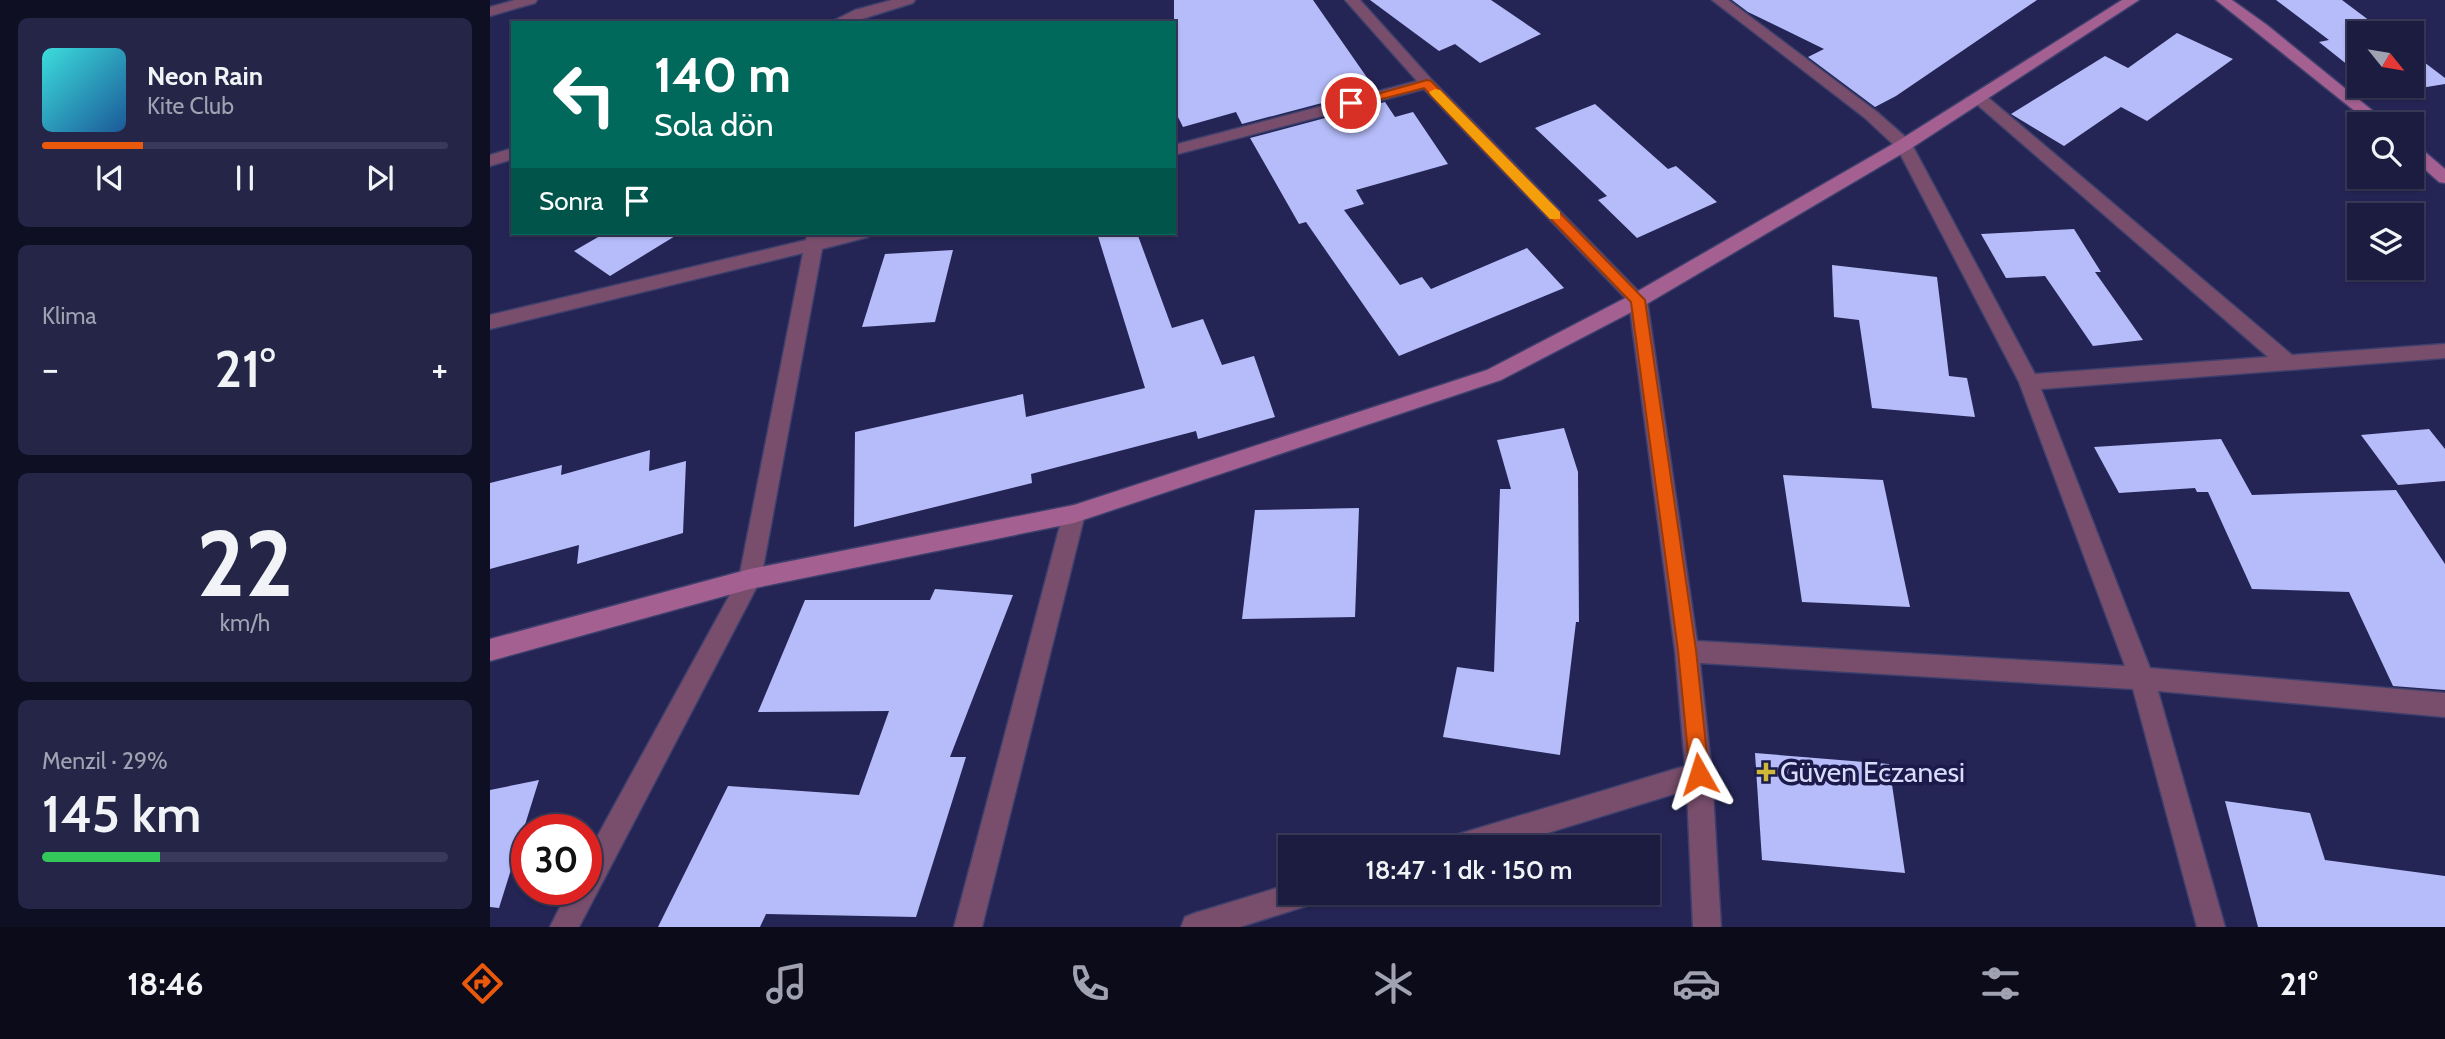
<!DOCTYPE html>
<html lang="tr">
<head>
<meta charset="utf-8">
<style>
  :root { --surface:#1b1c40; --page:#242547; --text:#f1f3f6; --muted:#a0a1b1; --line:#393a59; --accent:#ea580c }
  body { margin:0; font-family:Cabin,sans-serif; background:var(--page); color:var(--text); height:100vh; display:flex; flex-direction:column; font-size:26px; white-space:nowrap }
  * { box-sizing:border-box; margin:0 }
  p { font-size:23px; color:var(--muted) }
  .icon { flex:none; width:38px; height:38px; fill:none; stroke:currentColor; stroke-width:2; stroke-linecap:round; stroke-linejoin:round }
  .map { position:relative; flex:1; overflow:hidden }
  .sheet { display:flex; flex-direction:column; gap:18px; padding:18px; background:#0f0f23; width:490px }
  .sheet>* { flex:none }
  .guide { position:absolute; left:21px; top:21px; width:665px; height:214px; border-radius:0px; box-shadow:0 2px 5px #0004,0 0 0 2px var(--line); background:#00695c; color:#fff; overflow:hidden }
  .needle { width:46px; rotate:120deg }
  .tools { position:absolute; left:1857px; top:21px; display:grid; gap:14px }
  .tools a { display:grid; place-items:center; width:77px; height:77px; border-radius:0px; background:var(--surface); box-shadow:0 2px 5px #0004,0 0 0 2px var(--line); font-size:35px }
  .speed { position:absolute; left:21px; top:814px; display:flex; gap:14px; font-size:35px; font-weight:700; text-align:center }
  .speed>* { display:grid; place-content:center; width:91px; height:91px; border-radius:50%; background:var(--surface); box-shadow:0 2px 5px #0004,0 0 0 2px var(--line); line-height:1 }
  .speed .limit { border:10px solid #d22; background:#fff; color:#111 }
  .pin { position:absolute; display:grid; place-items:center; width:60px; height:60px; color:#fff; margin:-30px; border:4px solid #fff; border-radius:50%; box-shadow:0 2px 7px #0007 }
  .me { position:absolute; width:77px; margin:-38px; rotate:354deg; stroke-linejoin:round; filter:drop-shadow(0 0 5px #0008) }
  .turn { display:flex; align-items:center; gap:24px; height:147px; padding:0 28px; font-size:32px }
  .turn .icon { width:91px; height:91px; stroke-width:2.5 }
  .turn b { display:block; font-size:49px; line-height:60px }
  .then { display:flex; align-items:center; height:66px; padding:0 28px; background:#0003; gap:14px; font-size:26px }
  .big { font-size:52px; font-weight:600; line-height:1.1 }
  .sheet .tile { flex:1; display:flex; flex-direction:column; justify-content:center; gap:10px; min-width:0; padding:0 24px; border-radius:10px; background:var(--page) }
  .sheet .dial { align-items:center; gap:0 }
  .dial b { font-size:91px; line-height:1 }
  .song { display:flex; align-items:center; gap:21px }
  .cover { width:84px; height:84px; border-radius:10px; background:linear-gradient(135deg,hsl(180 70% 55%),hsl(210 70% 35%)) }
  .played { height:7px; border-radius:4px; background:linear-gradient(90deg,var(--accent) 25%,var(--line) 25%) }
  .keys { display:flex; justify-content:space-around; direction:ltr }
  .heat { display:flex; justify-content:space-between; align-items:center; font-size:38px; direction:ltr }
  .charge { height:10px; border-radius:5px; background:linear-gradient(90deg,#34c759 29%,var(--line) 0) }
  .trip { position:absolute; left:788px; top:835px; width:382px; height:70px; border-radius:0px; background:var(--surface); box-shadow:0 2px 5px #0004,0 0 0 2px var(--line); font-weight:600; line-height:70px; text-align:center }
  .menu { display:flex; height:112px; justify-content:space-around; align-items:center; background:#0b0b1a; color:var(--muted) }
  .menu .icon { width:49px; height:49px }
  .menu .on { color:var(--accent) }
  .menu b { font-size:32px; color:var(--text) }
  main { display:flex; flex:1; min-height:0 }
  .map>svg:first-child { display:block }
  .building { fill:#b5bcf9 }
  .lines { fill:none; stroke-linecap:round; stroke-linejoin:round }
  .street-casing { stroke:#3d3f6c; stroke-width:3 }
  .secondary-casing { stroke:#3d3f6c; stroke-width:3 }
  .street { fill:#794e6c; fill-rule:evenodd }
  .secondary { fill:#a36090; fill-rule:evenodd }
  .route { fill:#ea580c; stroke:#983908; stroke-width:2 }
  .slow { fill:#f59e0b }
  .poi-dot { fill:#cfb837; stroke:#1b1a4a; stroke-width:2.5 }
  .labels { text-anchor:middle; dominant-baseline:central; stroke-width:7; stroke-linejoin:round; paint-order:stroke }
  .near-poi-label { font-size:28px; fill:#d8ddfc; stroke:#1b1a4a; text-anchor:start }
</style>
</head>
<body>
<main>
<section class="sheet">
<div class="tile">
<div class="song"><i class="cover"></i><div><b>Neon Rain</b><p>Kite Club</p></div></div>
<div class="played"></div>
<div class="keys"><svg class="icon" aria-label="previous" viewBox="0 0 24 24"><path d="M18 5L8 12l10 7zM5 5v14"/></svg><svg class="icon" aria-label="pause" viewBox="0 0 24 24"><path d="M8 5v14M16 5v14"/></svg><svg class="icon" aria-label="next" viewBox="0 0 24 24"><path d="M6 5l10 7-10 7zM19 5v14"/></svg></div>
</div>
<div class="tile"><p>Klima</p>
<div class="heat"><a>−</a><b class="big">21°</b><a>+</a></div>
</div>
<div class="tile dial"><b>22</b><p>km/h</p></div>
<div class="tile"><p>Menzil · 29%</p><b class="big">145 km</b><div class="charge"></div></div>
</section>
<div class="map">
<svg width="1955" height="927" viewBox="0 0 1955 927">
  <rect width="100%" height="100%" fill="#242555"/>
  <!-- building -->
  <g class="building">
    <path d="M 684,0 L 823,0 L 885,89 L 752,124 L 746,112 L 693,127 L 684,109 Z"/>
    <path d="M 880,0 L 1001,0 L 1051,34 L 990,63 L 965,44 L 949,51 Z"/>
    <path d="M 1242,0 L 1547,0 L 1406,96 L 1385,107 L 1318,57 L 1334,49 L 1258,12 Z"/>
    <path d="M 1786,0 L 1852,0 L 1896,33 L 1869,33 L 1869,74 L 1829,42 L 1839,40 Z"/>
    <path d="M 1687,33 L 1743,59 L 1657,121 L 1631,107 L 1574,146 L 1521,114 L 1615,56 L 1638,68 Z"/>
    <path d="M 1922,53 L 1955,78 L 1955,84 L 1894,94 L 1884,86 L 1922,86 Z"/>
    <path d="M 895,102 L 905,117 L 923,112 L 958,164 L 866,190 L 874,204 L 854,210 L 910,285 L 932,277 L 941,289 L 1037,248 L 1074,288 L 909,356 L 816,222 L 809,224 L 760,138 Z"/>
    <path d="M 1105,104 L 1178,169 L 1186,166 L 1227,202 L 1147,238 L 1108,200 L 1117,196 L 1045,128 Z"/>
    <path d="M 1584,229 L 1611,272 L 1605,272 L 1653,340 L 1603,346 L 1555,276 L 1516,278 L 1491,234 Z"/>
    <path d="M 115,233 L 190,233 L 120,276 L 84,251 Z"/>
    <path d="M 607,233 L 647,233 L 682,328 L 713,319 L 732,365 L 764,356 L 785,417 L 708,439 L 706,431 L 541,474 L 542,483 L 364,527 L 365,432 L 533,394 L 536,417 L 655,388 Z"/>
    <path d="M 463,250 L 445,322 L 372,327 L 395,254 Z"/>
    <path d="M 1342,265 L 1447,277 L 1459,376 L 1477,378 L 1485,417 L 1382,408 L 1369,320 L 1344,317 Z"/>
    <path d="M 1074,428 L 1088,472 L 1089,622 L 1086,622 L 1070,755 L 953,737 L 967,667 L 1004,672 L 1010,489 L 1021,489 L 1007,440 Z"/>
    <path d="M 1939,429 L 1955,449 L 1955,481 L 1908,485 L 1871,435 Z"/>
    <path d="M 1731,439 L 1762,495 L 1906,490 L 1955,564 L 1955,690 L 1903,686 L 1859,592 L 1762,589 L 1718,492 L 1707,492 L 1705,488 L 1629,493 L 1604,447 Z"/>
    <path d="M 160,450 L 159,471 L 196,461 L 193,533 L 87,564 L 89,545 L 0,569 L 0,483 L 72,465 L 71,475 Z"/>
    <path d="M 1293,475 L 1393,480 L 1420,607 L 1312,602 Z"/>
    <path d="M 869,508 L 865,617 L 752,619 L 765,510 Z"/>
    <path d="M 445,589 L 523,595 L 460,757 L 476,757 L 426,917 L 276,914 L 270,927 L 168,927 L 238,786 L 369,795 L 399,711 L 268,712 L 315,600 L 440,600 Z"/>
    <path d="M 1265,753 L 1399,764 L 1415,873 L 1272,860 Z"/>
    <path d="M 49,780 L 9,908 L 0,907 L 0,790 Z"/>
    <path d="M 1735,801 L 1820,813 L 1835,860 L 1955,876 L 1955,927 L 1768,927 Z"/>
  </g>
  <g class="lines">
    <!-- street casing -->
    <g class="street-casing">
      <g id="street">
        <path d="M 25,0 L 47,0 L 45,3 L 0,16 L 0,7 Z"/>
        <path d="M 402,0 L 425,0 L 423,3 L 359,23 L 339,23 L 365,10 Z"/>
        <path d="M 855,0 L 870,0 L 942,80 L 1157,300 L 1207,641 L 1635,666 L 1529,382 L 1407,148 L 1375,118 L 1222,0 L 1238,0 L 1387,112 L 1420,141 L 1545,374 L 1778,357 L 1483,101 L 1481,98 L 1489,93 L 1495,95 L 1802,355 L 1955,344 L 1955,358 L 1551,389 L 1660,668 L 1955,693 L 1955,717 L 1668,691 L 1735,927 L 1707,927 L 1643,689 L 1210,663 L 1222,774 L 1231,927 L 1203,927 L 1197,790 L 1012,847 L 956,847 L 960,838 L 969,834 L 1195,766 L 1185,651 L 1139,302 L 934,89 L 684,155 L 684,145 L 927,81 Z"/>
        <path d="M 23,148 L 23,159 L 0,166 L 0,155 Z"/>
        <path d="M 317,233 L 335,233 L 334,236 L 348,233 L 381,233 L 378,237 L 332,249 L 271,579 L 89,927 L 60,927 L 79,889 L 96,889 L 96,857 L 249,578 L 313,253 L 0,329 L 0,315 L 316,240 Z"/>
        <path d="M 584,505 L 592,508 L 595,514 L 492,927 L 464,927 L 573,514 L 576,508 Z"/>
        <path d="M 800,884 L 800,892 L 832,892 L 829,902 L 750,927 L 691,927 L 695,917 L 705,913 Z"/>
      </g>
    </g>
    <!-- secondary casing -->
    <g class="secondary-casing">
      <g id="secondary">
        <path d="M 1632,0 L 1649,0 L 1420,149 L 1155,305 L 1011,380 L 584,523 L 260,589 L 0,661 L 0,639 L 260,569 L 584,505 L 997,370 L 1141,295 L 1408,141 Z"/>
        <path d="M 1726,0 L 1742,0 L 1777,25 L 1899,124 L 1881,124 Z"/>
        <path d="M 1922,145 L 1928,146 L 1955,169 L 1955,183 L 1949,182 L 1922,158 Z"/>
      </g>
    </g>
    <!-- street -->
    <use href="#street" class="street"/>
    <!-- secondary -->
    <use href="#secondary" class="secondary"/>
  </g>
  <!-- route -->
  <path class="route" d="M 937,80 L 941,81 L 1155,300 L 1206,650 L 1219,774 L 1216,781 L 1209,783 L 1203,781 L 1200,774 L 1188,650 L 1141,302 L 934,88 L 861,107 L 855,103 Z"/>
  <!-- slow -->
  <path class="slow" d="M 945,89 L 950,90 L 1070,212 L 1070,219 L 1060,219 L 941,95 L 939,92 Z"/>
  <!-- markers -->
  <path class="poi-dot" d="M1272.5 761.5h7v7h7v7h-7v7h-7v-7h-7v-7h7z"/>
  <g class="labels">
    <!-- near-poi labels -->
    <g class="near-poi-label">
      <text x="1290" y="772">Güven Eczanesi</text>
    </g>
  </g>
</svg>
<div class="tools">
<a><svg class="needle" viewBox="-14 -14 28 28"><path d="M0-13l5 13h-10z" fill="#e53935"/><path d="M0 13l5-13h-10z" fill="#a0a1b1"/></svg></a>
<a><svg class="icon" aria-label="search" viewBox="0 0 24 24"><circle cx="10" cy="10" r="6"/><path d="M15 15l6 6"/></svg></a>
<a><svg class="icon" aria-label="layers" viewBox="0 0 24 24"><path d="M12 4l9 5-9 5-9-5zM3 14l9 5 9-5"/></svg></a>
</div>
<div class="speed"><div class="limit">30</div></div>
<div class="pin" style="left:861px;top:103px;background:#d93025"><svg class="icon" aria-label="arrive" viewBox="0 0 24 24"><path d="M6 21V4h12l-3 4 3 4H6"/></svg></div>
<svg class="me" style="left:1209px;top:774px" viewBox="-20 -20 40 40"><path d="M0-17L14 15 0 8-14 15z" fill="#ea580c" stroke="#fff" stroke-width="4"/></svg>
<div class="trip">18:47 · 1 dk · 150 m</div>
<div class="guide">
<div class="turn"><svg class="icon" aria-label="left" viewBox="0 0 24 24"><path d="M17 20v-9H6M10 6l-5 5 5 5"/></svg><div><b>140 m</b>Sola dön</div></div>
<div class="then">Sonra<svg class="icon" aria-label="arrive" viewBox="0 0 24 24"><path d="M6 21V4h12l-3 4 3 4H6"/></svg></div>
</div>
</div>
</main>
<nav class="menu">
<b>18:46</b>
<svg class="icon on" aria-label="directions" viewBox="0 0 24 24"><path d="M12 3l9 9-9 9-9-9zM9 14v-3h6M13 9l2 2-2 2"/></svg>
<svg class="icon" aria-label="music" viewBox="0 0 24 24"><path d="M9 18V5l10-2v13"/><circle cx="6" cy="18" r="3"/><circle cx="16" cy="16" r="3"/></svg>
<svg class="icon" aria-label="phone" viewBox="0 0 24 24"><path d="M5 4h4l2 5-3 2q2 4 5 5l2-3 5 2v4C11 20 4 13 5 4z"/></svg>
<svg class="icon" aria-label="climate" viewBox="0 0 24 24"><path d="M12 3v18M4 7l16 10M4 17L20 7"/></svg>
<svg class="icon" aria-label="car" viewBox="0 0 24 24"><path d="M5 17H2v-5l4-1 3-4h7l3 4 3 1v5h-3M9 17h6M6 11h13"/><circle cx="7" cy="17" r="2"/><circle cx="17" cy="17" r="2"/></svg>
<svg class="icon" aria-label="filters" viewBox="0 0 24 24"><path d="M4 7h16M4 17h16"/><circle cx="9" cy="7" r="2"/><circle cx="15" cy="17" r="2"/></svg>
<b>21°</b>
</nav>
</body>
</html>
